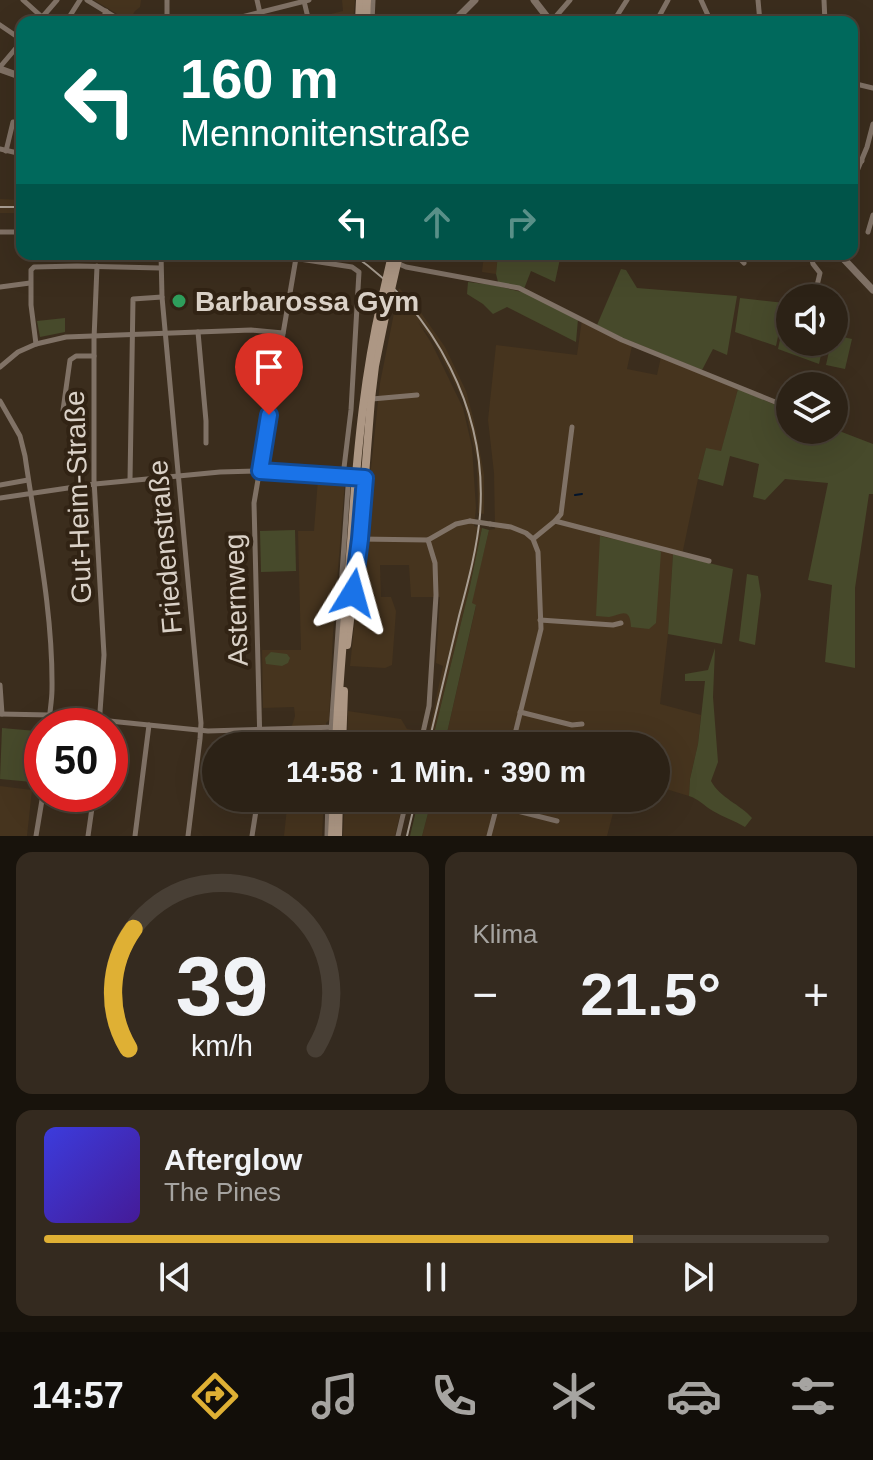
<!DOCTYPE html>
<html lang="de">
<head>
<meta charset="utf-8">
<style>
  :root { --surface:#2c2216; --page:#342a1f; --text:#f1f3f6; --muted:#a6a4a1; --line:#483f35; --accent:#dfb034 }
  body { margin:0; font-family:Arial,sans-serif; background:var(--page); color:var(--text); height:100vh; display:flex; flex-direction:column; font-size:30px; white-space:nowrap }
  * { box-sizing:border-box; margin:0 }
  p { font-size:26px; color:var(--muted) }
  .icon { flex:none; width:44px; height:44px; fill:none; stroke:currentColor; stroke-width:2; stroke-linecap:round; stroke-linejoin:round }
  .map { position:relative; height:836px; overflow:hidden }
  .sheet { display:flex; flex-direction:column; gap:16px; padding:16px; background:#18130c; flex:1 }
  .sheet>* { flex:none }
  .top-card { position:absolute; left:16px; top:16px; width:842px; height:244px; border-radius:16px; box-shadow:0 8px 32px #0002,0 0 0 2px var(--line); background:#00695c; color:#fff; overflow:hidden }
  .tools { position:absolute; left:776px; top:284px; display:grid; gap:16px }
  .tools a { display:grid; place-items:center; width:72px; height:72px; border-radius:50%; background:var(--surface); box-shadow:0 8px 32px #0002,0 0 0 2px var(--line); font-size:40px }
  .speed { position:absolute; left:24px; top:708px; display:flex; gap:16px; font-size:40px; font-weight:700; text-align:center }
  .speed>* { display:grid; place-content:center; width:104px; height:104px; border-radius:50%; background:var(--surface); box-shadow:0 8px 32px #0002,0 0 0 2px var(--line); line-height:1 }
  .speed .limit { border:12px solid #d22; background:#fff; color:#111 }
  .pin { position:absolute; display:grid; place-items:center; width:68px; height:68px; color:#fff; margin:-82px -34px; border-radius:50% 50% 50% 0; rotate:-45deg; box-shadow:0 0 8px #0007 }
  .pin .icon { rotate:45deg }
  .me { position:absolute; width:88px; margin:-44px; rotate:8deg; stroke-linejoin:round; filter:drop-shadow(0 0 6px #0008) }
  .turn { display:flex; align-items:center; gap:28px; height:168px; padding:0 32px; font-size:36px }
  .turn .icon { width:104px; height:104px; stroke-width:2.5 }
  .turn b { display:block; font-size:56px; line-height:68px }
  .lanes { display:flex; align-items:center; height:76px; padding:0 32px; background:#0003; justify-content:center; gap:40px; direction:ltr }
  .lanes .off { opacity:.35 }
  .big { font-size:60px; font-weight:700; line-height:1.1 }
  .sheet .widget { flex:1; display:flex; flex-direction:column; justify-content:center; gap:12px; min-width:0; padding:0 28px; border-radius:16px; background:var(--page) }
  .sheet .dial { align-items:center; gap:0 }
  .dial svg { height:208px; overflow:visible; fill:none; stroke:var(--line); stroke-width:7; stroke-linecap:round; text-anchor:middle }
  .dial text { fill:var(--text); stroke:none }
  .song { display:flex; align-items:center; gap:24px }
  .cover { width:96px; height:96px; border-radius:12px; background:linear-gradient(135deg,hsl(240 70% 55%),hsl(260 70% 35%)) }
  .played { height:8px; border-radius:4px; background:linear-gradient(90deg,var(--accent) 75%,var(--line) 75%) }
  .keys { display:flex; justify-content:space-around; direction:ltr }
  .heat { display:flex; justify-content:space-between; align-items:center; font-size:44px; direction:ltr }
  .sheet .tiles { flex:1; display:grid; gap:16px; grid-template-columns:1fr 1fr }
  .widget:last-child { grid-column:span 2 }
  .trip { position:absolute; left:202px; top:732px; width:468px; height:80px; border-radius:40px; background:var(--surface); box-shadow:0 8px 32px #0002,0 0 0 2px var(--line); font-weight:700; line-height:80px; text-align:center }
  .menu { display:flex; height:128px; justify-content:space-around; align-items:center; background:#120e09; color:var(--muted) }
  .menu .icon { width:56px; height:56px }
  .menu .selected { color:var(--accent) }
  .menu b { font-size:36px; color:var(--text) }
  .map>svg:first-child { display:block }
  .built { fill:#46341e }
  .green { fill:#474a2b }
  .lines { fill:none; stroke-linecap:round; stroke-linejoin:round }
  .stream { stroke:#02142c; stroke-width:2 }
  .minor { stroke:#807266; stroke-width:5 }
  .tertiary { stroke:#807266; stroke-width:7 }
  .secondary { stroke:#ad9784; stroke-width:8 }
  .rail { stroke:#a99e92; stroke-width:2 }
  .minor-bridge { stroke:#807266; stroke-width:5 }
  .secondary-bridge { stroke:#ad9784; stroke-width:8 }
  .route-casing { stroke:#114b97; stroke-width:20 }
  .route { stroke:#1a73e8; stroke-width:14 }
  .leisure-dot { fill:#2e9e5b; stroke:#312314; stroke-width:3 }
  .labels { text-anchor:middle; dominant-baseline:central; stroke-width:8; stroke-linejoin:round; paint-order:stroke }
  .poi-label { font-size:28px; font-weight:bold; fill:#dad1c7; stroke:#312314; text-anchor:start }
  .street-label { font-size:28px; fill:#dad1c7; stroke:#312314 }
</style>
</head>
<body>
<div class="map">
<svg width="873" height="836" viewBox="0 0 873 836">
  <rect width="100%" height="100%" fill="#3b2d1d"/>
  <!-- built -->
  <g class="built">
    <path d="M 94,0 L 141,0 L 140,7 L 135,11 L 129,21 Z"/>
    <path d="M 342,0 L 355,0 L 353,22 L 324,22 L 323,16 L 343,11 Z"/>
    <path d="M 0,199 L 22,200 L 22,213 L 0,213 Z"/>
    <path d="M 484,254 L 498,254 L 496,274 L 482,272 Z"/>
    <path d="M 399,288 L 419,310 L 445,347 L 466,391 L 474,421 L 484,474 L 484,514 L 478,513 L 477,461 L 463,400 L 434,342 L 418,322 L 432,344 L 463,408 L 472,447 L 476,508 L 474,526 L 482,528 L 470,586 L 431,746 L 426,746 L 443,666 L 436,663 L 440,597 L 411,597 L 409,565 L 380,565 L 381,597 L 391,597 L 396,611 L 392,665 L 385,668 L 350,666 L 380,383 Z"/>
    <path d="M 582,320 L 632,346 L 627,369 L 657,375 L 661,357 L 738,389 L 721,452 L 706,449 L 698,479 L 682,555 L 673,554 L 668,634 L 660,704 L 701,715 L 698,744 L 690,779 L 689,796 L 656,786 L 656,746 L 444,746 L 476,606 L 471,604 L 489,530 L 495,529 L 494,473 L 488,420 L 496,345 L 577,355 Z"/>
    <path d="M 318,479 L 345,480 L 333,634 L 329,720 L 326,723 L 326,746 L 291,746 L 290,732 L 295,716 L 294,707 L 263,708 L 262,650 L 301,650 L 298,531 L 314,531 Z"/>
    <path d="M 348,711 L 401,719 L 407,729 L 419,731 L 416,746 L 347,746 Z"/>
    <path d="M 0,786 L 32,790 L 27,836 L 0,836 Z"/>
    <path d="M 288,798 L 324,798 L 322,836 L 284,836 Z"/>
    <path d="M 345,798 L 404,798 L 395,836 L 343,836 Z"/>
    <path d="M 432,798 L 617,798 L 607,836 L 422,836 Z"/>
  </g>
  <!-- green -->
  <g class="green">
    <path d="M 498,254 L 561,254 L 555,282 L 531,271 L 524,289 L 498,282 L 496,274 Z"/>
    <path d="M 621,269 L 626,270 L 637,288 L 737,296 L 727,355 L 713,349 L 702,370 L 623,338 L 597,325 Z"/>
    <path d="M 468,282 L 493,285 L 526,293 L 578,319 L 576,342 L 507,307 L 493,314 L 483,304 L 467,294 Z"/>
    <path d="M 790,294 L 806,298 L 790,298 L 790,342 L 824,342 L 819,364 L 778,349 Z"/>
    <path d="M 740,298 L 785,303 L 776,346 L 735,332 Z"/>
    <path d="M 65,318 L 65,332 L 40,337 L 37,321 Z"/>
    <path d="M 834,335 L 852,339 L 845,369 L 826,365 L 831,342 L 834,342 Z"/>
    <path d="M 738,389 L 790,411 L 790,430 L 834,429 L 873,444 L 873,494 L 869,494 L 855,588 L 855,668 L 825,662 L 832,585 L 808,580 L 828,483 L 785,479 L 765,500 L 753,497 L 759,464 L 730,456 L 723,486 L 698,479 L 706,448 L 721,451 Z"/>
    <path d="M 482,528 L 489,530 L 472,603 L 476,605 L 444,746 L 431,746 L 470,586 Z"/>
    <path d="M 295,530 L 296,571 L 261,572 L 260,531 Z"/>
    <path d="M 600,536 L 658,549 L 661,552 L 656,623 L 649,629 L 631,627 C 630,606 621,615 609,617 C 605,617 600,616 596,616 Z"/>
    <path d="M 673,554 L 733,569 L 722,644 L 668,634 Z"/>
    <path d="M 747,574 L 758,576 L 761,595 L 755,645 L 739,641 Z"/>
    <path d="M 715,648 L 713,697 L 718,762 L 711,781 C 720,798 740,804 752,818 L 745,827 C 735,821 723,817 713,811 C 704,806 699,799 689,796 L 690,779 L 698,744 L 705,681 L 685,681 L 685,674 L 708,670 Z"/>
    <path d="M 271,652 L 287,654 L 290,658 L 288,663 L 282,666 L 266,664 L 265,658 Z"/>
    <path d="M 2,728 L 36,731 L 32,782 L 0,779 Z"/>
    <path d="M 419,798 L 432,798 L 422,836 L 410,836 Z"/>
  </g>
  <g class="lines">
    <!-- stream -->
    <path class="stream" d="M 575,495 L 582,494"/>
    <!-- minor -->
    <g class="minor">
      <path d="M 23,0 L 42,17"/>
      <path d="M 87,0 L 123,22"/>
      <path d="M 257,0 L 262,22"/>
      <path d="M 701,0 L 711,22"/>
      <path d="M 758,0 L 760,22"/>
      <path d="M 824,0 L 825,22"/>
      <path d="M 304,1 L 309,22"/>
      <path d="M 38,22 L 57,0"/>
      <path d="M 66,22 L 80,0"/>
      <path d="M 102,22 L 106,11"/>
      <path d="M 167,22 L 167,0"/>
      <path d="M 222,22 L 309,0"/>
      <path d="M 372,22 L 373,0"/>
      <path d="M 551,22 L 570,0"/>
      <path d="M 613,22 L 627,0"/>
      <path d="M 656,22 L 668,0"/>
      <path d="M 0,25 L 22,40"/>
      <path d="M 0,67 L 22,41"/>
      <path d="M 852,83 L 873,88"/>
      <path d="M 0,149 L 22,154"/>
      <path d="M 6,151 L 13,122 L 22,124"/>
      <path d="M 852,159 L 862,161"/>
      <path d="M 852,183 L 867,147 L 873,124"/>
      <path d="M 0,232 L 22,232"/>
      <path d="M 868,232 L 873,215"/>
      <path d="M 161,254 L 162,297 L 201,723 L 200,739 L 188,836"/>
      <path d="M 267,254 L 352,267 L 359,272 L 351,410 L 343,476"/>
      <path d="M 376,254 L 406,267 L 519,288 L 622,340 L 790,408"/>
      <path d="M 735,254 L 744,263"/>
      <path d="M 97,266 L 94,339 L 94,480 L 104,655 L 99,726"/>
      <path d="M 0,287 L 30,283"/>
      <path d="M 815,294 L 820,273 L 813,264 L 812,260 L 817,254"/>
      <path d="M 198,332 L 206,421 L 206,443"/>
      <path d="M 36,344 L 31,305 L 31,270 L 34,267 L 77,266 L 160,268"/>
      <path d="M 0,367 L 18,352 L 36,344 L 66,337 L 251,330 L 283,333"/>
      <path d="M 372,399 L 417,395"/>
      <path d="M 0,401 L 20,436 L 25,456 C 36,533 53,611 52,689 C 52,702 49,714 49,726"/>
      <path d="M 63,410 L 70,360 L 76,356 L 94,356"/>
      <path d="M 130,480 L 133,299 L 162,297"/>
      <path d="M 0,485 L 28,480"/>
      <path d="M 0,498 L 95,484 L 220,472 L 260,471 L 365,478"/>
      <path d="M 555,521 L 709,561"/>
      <path d="M 490,524 L 511,527 L 526,533 L 533,539 L 538,552 L 541,629 L 512,746"/>
      <path d="M 360,539 L 428,540 L 456,524 L 470,521"/>
      <path d="M 533,539 L 555,521 L 561,514 L 572,427"/>
      <path d="M 540,620 L 613,625 L 621,623"/>
      <path d="M 0,685 L 2,714"/>
      <path d="M 520,712 L 572,725 L 582,724"/>
      <path d="M 0,714 L 50,715 L 208,731 L 337,727"/>
      <path d="M 260,746 L 254,503 L 296,258"/>
      <path d="M 330,746 L 348,487 L 351,477"/>
      <path d="M 420,746 L 429,706 L 436,595 L 435,563 L 428,540"/>
      <path d="M 497,806 L 557,821"/>
      <path d="M 36,836 L 43,794"/>
      <path d="M 88,836 L 94,794"/>
      <path d="M 135,836 L 149,725"/>
      <path d="M 252,836 L 258,798"/>
      <path d="M 327,836 L 328,798"/>
      <path d="M 398,836 L 407,798"/>
      <path d="M 489,836 L 499,798"/>
    </g>
    <!-- tertiary -->
    <g class="tertiary">
      <path d="M 534,0 L 551,22"/>
      <path d="M 453,22 L 475,0"/>
      <path d="M 0,69 L 22,77"/>
      <path d="M 839,254 L 873,290"/>
    </g>
    <!-- secondary -->
    <g class="secondary">
      <path d="M 359,22 L 360,0"/>
      <path d="M 366,22 L 367,0"/>
      <path d="M 347,645 L 360,539 L 371,399 L 375,366 L 387,307"/>
      <path d="M 336,746 C 339,669 348,592 353,515 C 358,443 365,373 381,303"/>
      <path d="M 342,746 L 344,691"/>
      <path d="M 332,836 L 334,798"/>
      <path d="M 338,836 L 339,798"/>
    </g>
    <!-- rail -->
    <g class="rail">
      <path d="M 0,207 L 22,207"/>
      <path d="M 352,254 C 435,311 488,412 480,515 C 477,549 468,582 459,616 C 449,659 438,703 428,746"/>
      <path d="M 407,836 L 416,798"/>
    </g>
    <!-- minor-bridge -->
    <path class="minor-bridge" d="M 470,521 L 490,524"/>
    <!-- secondary-bridge -->
    <g class="secondary-bridge">
      <path d="M 381,303 L 392,255"/>
      <path d="M 387,307 L 398,259"/>
    </g>
  </g>
  <g class="lines">
    <!-- route casing -->
    <g class="route-casing">
      <path id="route" d="M 269,415 L 260,471 L 365,478 L 360,539 L 353,593"/>
    </g>
    <!-- route -->
    <use href="#route" class="route"/>
  </g>
  <!-- markers -->
  <circle class="leisure-dot" cx="179" cy="301" r="8"/>
  <g class="labels">
    <!-- poi labels -->
    <g class="poi-label">
      <text x="195" y="301">Barbarossa Gym</text>
    </g>
    <!-- street labels -->
    <g class="street-label">
      <text transform="translate(78 497) rotate(-92)">Gut-Heim-Straße</text>
      <text transform="translate(165 547) rotate(-95)">Friedenstraße</text>
      <text transform="translate(236 600) rotate(-92)">Asternweg</text>
    </g>
  </g>
</svg>
<div class="tools">
<a><svg class="icon" aria-label="sound" viewBox="0 0 24 24"><path d="M4 9h4l5-4v14l-5-4H4zM17 9q2 3 0 6"/></svg></a>
<a><svg class="icon" aria-label="layers" viewBox="0 0 24 24"><path d="M12 4l9 5-9 5-9-5zM3 14l9 5 9-5"/></svg></a>
</div>
<div class="speed"><div class="limit">50</div></div>
<div class="pin" style="left:269px;top:415px;background:#d93025"><svg class="icon" aria-label="arrive" viewBox="0 0 24 24"><path d="M6 21V4h12l-3 4 3 4H6"/></svg></div>
<svg class="me" style="left:353px;top:593px" viewBox="-20 -20 40 40"><path d="M0-17L14 15 0 8-14 15z" fill="#1a73e8" stroke="#fff" stroke-width="4"/></svg>
<div class="trip">14:58 · 1 Min. · 390 m</div>
<div class="top-card">
<div class="turn"><svg class="icon" aria-label="left" viewBox="0 0 24 24"><path d="M17 20v-9H6M10 6l-5 5 5 5"/></svg><div><b>160 m</b>Mennonitenstraße</div></div>
<div class="lanes"><svg class="icon" aria-label="left" viewBox="0 0 24 24"><path d="M17 20v-9H6M10 6l-5 5 5 5"/></svg><svg class="icon off" aria-label="ahead" viewBox="0 0 24 24"><path d="M12 20V5M6 11l6-6 6 6"/></svg><svg class="icon off" aria-label="right" viewBox="0 0 24 24"><path d="M7 20v-9h11M14 6l5 5-5 5"/></svg></div>
</div>
</div>
<section class="sheet">
<div class="tiles">
<div class="widget dial"><svg viewBox="0 0 100 80">
<path d="M14 69A42 42 0 1 1 86 69"/>
<path d="M14 69A42 42 0 0 1 16 23" stroke="#dfb034"/>
<text x="50" y="56" font-size="32" font-weight="700">39</text>
<text x="50" y="72" font-size="11">km/h</text>
</svg></div>
<div class="widget"><p>Klima</p>
<div class="heat"><a>−</a><b class="big">21.5°</b><a>+</a></div>
</div>
<div class="widget">
<div class="song"><i class="cover"></i><div><b>Afterglow</b><p>The Pines</p></div></div>
<div class="played"></div>
<div class="keys"><svg class="icon" aria-label="previous" viewBox="0 0 24 24"><path d="M18 5L8 12l10 7zM5 5v14"/></svg><svg class="icon" aria-label="pause" viewBox="0 0 24 24"><path d="M8 5v14M16 5v14"/></svg><svg class="icon" aria-label="next" viewBox="0 0 24 24"><path d="M6 5l10 7-10 7zM19 5v14"/></svg></div>
</div>
</div>
</section>
<nav class="menu">
<b>14:57</b>
<svg class="icon selected" aria-label="directions" viewBox="0 0 24 24"><path d="M12 3l9 9-9 9-9-9zM9 14v-3h6M13 9l2 2-2 2"/></svg>
<svg class="icon" aria-label="music" viewBox="0 0 24 24"><path d="M9 18V5l10-2v13"/><circle cx="6" cy="18" r="3"/><circle cx="16" cy="16" r="3"/></svg>
<svg class="icon" aria-label="phone" viewBox="0 0 24 24"><path d="M5 4h4l2 5-3 2q2 4 5 5l2-3 5 2v4C11 20 4 13 5 4z"/></svg>
<svg class="icon" aria-label="climate" viewBox="0 0 24 24"><path d="M12 3v18M4 7l16 10M4 17L20 7"/></svg>
<svg class="icon" aria-label="car" viewBox="0 0 24 24"><path d="M5 17H2v-5l4-1 3-4h7l3 4 3 1v5h-3M9 17h6M6 11h13"/><circle cx="7" cy="17" r="2"/><circle cx="17" cy="17" r="2"/></svg>
<svg class="icon" aria-label="filters" viewBox="0 0 24 24"><path d="M4 7h16M4 17h16"/><circle cx="9" cy="7" r="2"/><circle cx="15" cy="17" r="2"/></svg>
</nav>
</body>
</html>
